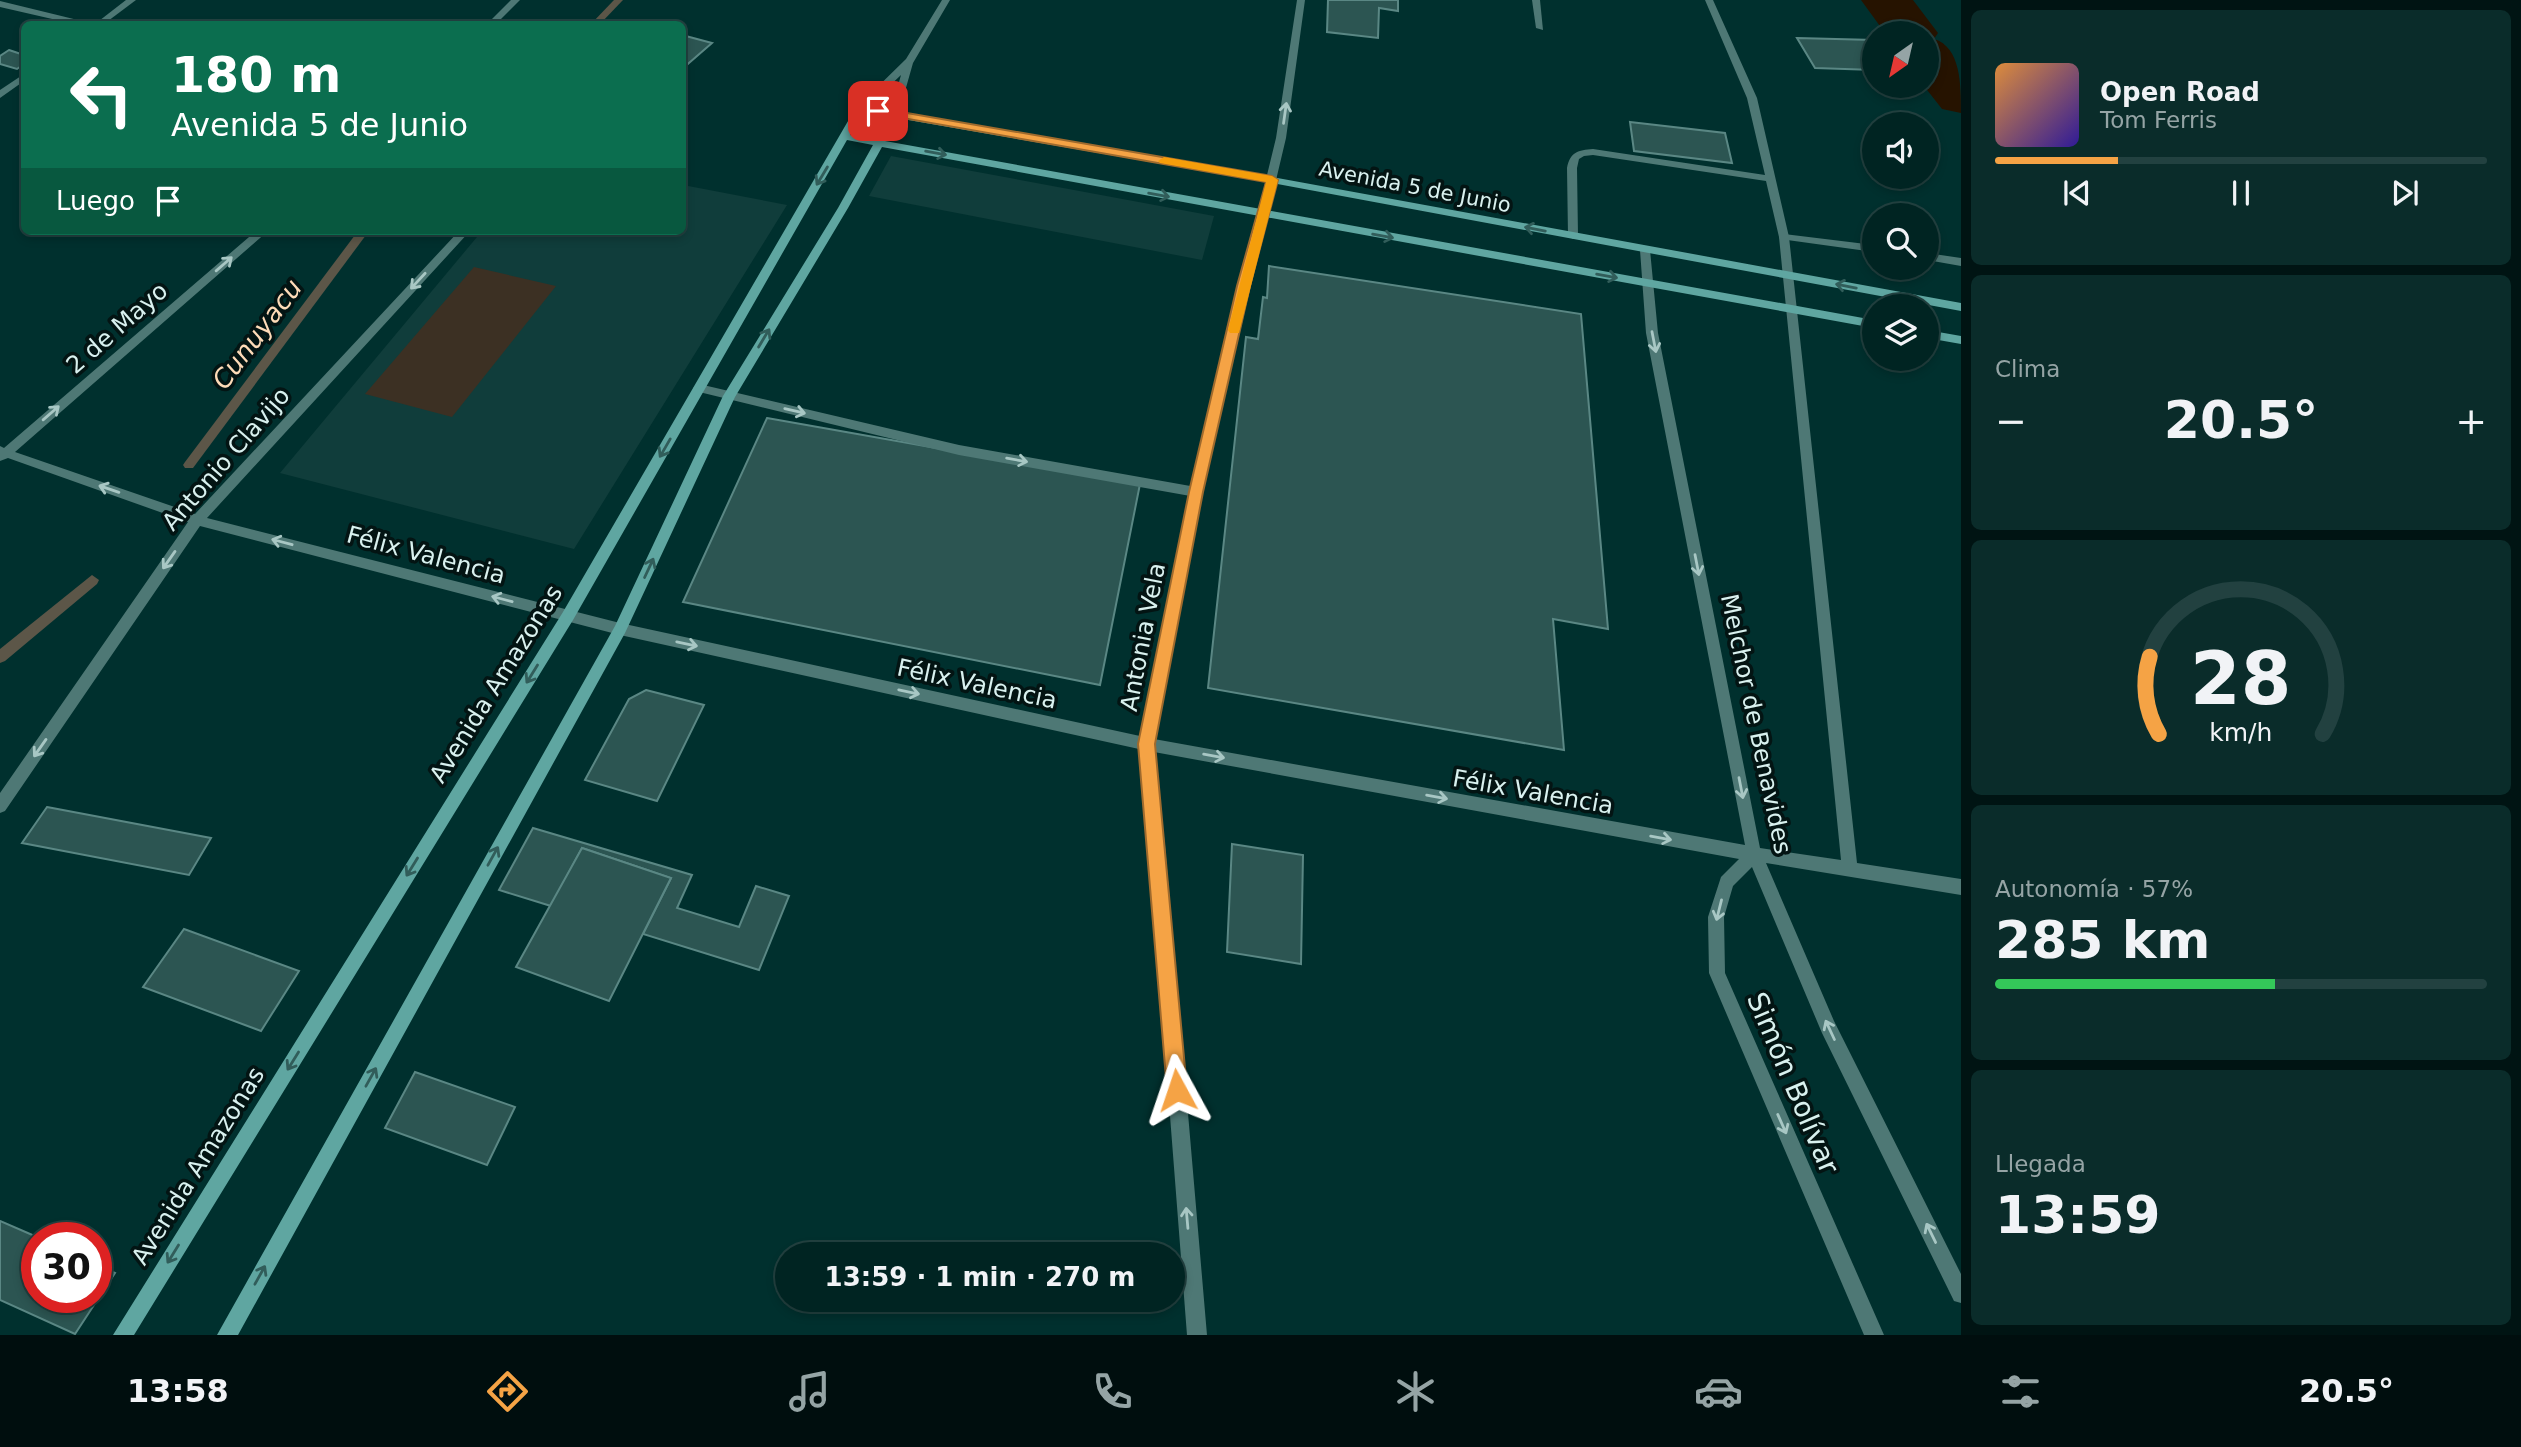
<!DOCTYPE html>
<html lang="es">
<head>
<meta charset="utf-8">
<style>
  :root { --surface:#002422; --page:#0a2c2a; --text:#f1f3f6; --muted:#95a4a5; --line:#224140; --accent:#f5a345 }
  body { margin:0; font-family:"DejaVu Sans",sans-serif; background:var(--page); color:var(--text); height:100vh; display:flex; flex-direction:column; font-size:26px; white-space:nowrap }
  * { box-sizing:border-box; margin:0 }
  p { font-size:23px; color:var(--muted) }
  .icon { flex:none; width:38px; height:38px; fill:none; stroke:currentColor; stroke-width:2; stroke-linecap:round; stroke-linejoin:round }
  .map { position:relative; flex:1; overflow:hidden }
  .side { display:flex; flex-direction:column; gap:10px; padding:10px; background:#001413; width:560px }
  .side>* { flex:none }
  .top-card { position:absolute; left:21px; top:21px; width:665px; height:214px; border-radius:10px; box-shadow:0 4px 10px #0003,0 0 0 2px var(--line); background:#0b6e4f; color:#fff; overflow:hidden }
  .needle { width:46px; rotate:214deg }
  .fabs { position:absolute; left:1862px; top:21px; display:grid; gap:14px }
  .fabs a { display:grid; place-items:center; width:77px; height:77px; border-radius:50%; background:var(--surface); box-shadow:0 4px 10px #0003,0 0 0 2px var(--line); font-size:35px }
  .speed { position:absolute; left:21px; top:1222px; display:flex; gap:14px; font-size:35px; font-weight:700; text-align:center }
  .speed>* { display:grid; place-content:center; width:91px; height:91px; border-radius:50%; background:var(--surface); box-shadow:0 4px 10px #0003,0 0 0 2px var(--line); line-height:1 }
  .speed .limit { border:10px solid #d22; background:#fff; color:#111 }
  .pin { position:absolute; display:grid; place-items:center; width:60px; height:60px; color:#fff; margin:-30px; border-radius:14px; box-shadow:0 4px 10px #0006 }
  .me { position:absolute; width:77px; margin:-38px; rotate:355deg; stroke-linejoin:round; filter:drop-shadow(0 0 5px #0008) }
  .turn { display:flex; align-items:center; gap:24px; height:147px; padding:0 35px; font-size:32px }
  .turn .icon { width:91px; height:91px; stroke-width:2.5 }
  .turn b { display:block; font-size:49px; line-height:60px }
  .then { display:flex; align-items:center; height:66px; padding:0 35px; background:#0003; gap:14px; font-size:26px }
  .big { font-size:52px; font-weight:800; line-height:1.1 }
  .side .card { flex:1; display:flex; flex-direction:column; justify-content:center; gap:10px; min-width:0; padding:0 24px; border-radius:10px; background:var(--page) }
  .side .dial { align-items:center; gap:0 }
  .dial svg { height:182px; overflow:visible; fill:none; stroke:var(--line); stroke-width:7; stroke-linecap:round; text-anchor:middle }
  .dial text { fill:var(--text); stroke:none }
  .song { display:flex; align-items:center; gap:21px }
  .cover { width:84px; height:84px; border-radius:10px; background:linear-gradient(135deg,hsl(30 70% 55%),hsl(250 70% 35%)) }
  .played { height:7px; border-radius:4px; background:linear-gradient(90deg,var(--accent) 25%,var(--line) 25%) }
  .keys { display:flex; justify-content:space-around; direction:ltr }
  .heat { display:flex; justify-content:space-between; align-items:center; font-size:38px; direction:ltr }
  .charge { height:10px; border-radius:5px; background:linear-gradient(90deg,#34c759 57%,var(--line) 0) }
  .trip { position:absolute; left:775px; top:1242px; width:410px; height:70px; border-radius:35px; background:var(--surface); box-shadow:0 4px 10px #0003,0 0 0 2px var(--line); font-weight:800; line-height:70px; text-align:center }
  .dock { display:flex; height:112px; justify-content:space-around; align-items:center; background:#000e0e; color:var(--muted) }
  .dock .icon { width:49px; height:49px }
  .dock .active { color:var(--accent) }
  .dock b { font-size:32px; color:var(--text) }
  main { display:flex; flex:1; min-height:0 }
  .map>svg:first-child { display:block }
  .built { fill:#103d3b }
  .green { fill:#3c3023 }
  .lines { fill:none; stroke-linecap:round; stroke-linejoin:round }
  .stream { fill:#5c5648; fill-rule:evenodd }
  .river { fill:#261300; fill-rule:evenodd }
  .building { fill:#2c5552; stroke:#5a8784; stroke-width:2 }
  .lane { fill:#4e7875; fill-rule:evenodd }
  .street { fill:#4e7875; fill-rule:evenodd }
  .secondary { fill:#5fa6a1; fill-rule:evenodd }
  .oneway { stroke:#a8c7c4 }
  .oneway2 { stroke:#315d5a }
  .route { fill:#f5a345; stroke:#9f6a2d; stroke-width:2 }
  .slow { fill:#f59e0b }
  .labels { text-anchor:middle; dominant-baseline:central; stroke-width:7; stroke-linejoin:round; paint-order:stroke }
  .far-street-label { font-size:21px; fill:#d9f1ef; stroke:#031413 }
  .street-label { font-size:24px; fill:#d9f1ef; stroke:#031413 }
  .water-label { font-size:26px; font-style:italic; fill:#fedbb8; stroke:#031413 }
  .near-street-label { font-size:28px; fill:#d9f1ef; stroke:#031413 }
</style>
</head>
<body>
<main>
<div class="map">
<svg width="1961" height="1335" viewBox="0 0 1961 1335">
  <rect width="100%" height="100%" fill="#00302e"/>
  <!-- built -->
  <g class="built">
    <path d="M 891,156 L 1214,216 L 1202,260 L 869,196 Z"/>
    <path d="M 683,185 L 787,205 L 574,549 L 280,473 L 482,231 L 682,231 Z"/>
  </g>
  <!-- green -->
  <path class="green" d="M 474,267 L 556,286 L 452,417 L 365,394 Z"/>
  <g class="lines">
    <!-- stream -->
    <g class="stream">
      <path d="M 614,0 L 623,0 L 600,24 L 591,24 Z"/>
      <path d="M 358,231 L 369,231 L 193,468 L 185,468 L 183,465 L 185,462 Z"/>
      <path d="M 92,575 L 99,580 L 97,584 L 5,661 L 0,663 L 0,649 Z"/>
    </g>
    <!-- river -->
    <path class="river" d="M 1861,0 L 1913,0 L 1938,33 L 1934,39 C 1961,47 1961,85 1961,113 L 1942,109 L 1924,86 L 1927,86 L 1927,33 L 1885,33 Z"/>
  </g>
  <!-- building -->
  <g class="building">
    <path d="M 1328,0 L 1398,0 L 1398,11 L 1379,8 L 1378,38 L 1327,32 Z"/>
    <path d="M 682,35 L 712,43 L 682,69 Z"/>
    <path d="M 1797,38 L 1874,40 L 1874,52 L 1867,52 L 1874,64 L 1874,70 L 1815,68 Z"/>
    <path d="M 9,50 L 24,55 L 24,64 L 17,69 L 0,64 L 0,56 Z"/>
    <path d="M 1630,122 L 1725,133 L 1732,163 L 1634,151 Z"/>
    <path d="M 1269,266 L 1581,314 L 1608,629 L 1553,619 L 1564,750 L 1208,688 L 1246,337 L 1258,339 L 1263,297 L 1267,298 Z"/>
    <path d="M 767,418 L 1140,484 L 1100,685 L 683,602 Z"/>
    <path d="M 646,690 L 704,705 L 657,801 L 585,780 L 629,699 Z"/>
    <path d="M 47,807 L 211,838 L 189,875 L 22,843 Z"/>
    <path d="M 533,828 L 692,875 L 677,908 L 739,927 L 756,886 L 789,896 L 759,970 L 643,934 L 671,878 L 582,848 L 551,906 L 499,890 Z"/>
    <path d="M 1232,844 L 1303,855 L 1301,964 L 1227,952 Z"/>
    <path d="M 582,848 L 671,878 L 609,1001 L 516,967 Z"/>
    <path d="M 184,929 L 299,971 L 261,1031 L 143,987 Z"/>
    <path d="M 415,1072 L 515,1107 L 487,1165 L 385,1128 Z"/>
    <path d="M 0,1221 L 37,1237 L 37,1297 L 96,1297 L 96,1264 L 115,1273 L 75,1334 L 0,1300 Z"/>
  </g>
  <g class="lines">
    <!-- lane -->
    <g class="lane">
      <path d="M 1532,0 L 1540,0 L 1543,30 L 1536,28 Z"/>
      <path d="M 1784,234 L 1874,245 L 1874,252 L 1780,239 L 1779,237 Z"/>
      <path d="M 1927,253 L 1961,258 L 1961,266 L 1927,260 Z"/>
      <path d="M 699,384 L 959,445 L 1196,487 L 1202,492 L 1196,497 L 959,455 L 695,391 L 693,388 Z"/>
    </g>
    <!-- street -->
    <g class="street">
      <path d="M 126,0 L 136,0 L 104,24 L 95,24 Z"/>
      <path d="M 511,0 L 520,0 L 496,24 L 487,24 Z"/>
      <path d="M 942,0 L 950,0 L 913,63 L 898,116 L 890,114 L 901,75 L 863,111 L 857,111 L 857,107 L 906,59 Z"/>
      <path d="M 1297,0 L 1305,0 L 1286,138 L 1202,492 L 1154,739 L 1745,845 L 1646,333 L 1640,250 L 1645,246 L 1650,250 L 1658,333 L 1760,848 L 1841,860 L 1779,237 L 1766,181 L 1593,155 L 1584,156 L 1579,159 L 1577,168 L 1578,236 L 1573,239 L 1568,236 L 1567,168 C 1570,152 1578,150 1593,149 L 1765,175 L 1747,98 L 1705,0 L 1713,0 L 1757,98 L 1789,237 L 1857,863 L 1961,879 L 1961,895 L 1766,863 L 1834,1021 L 1961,1274 L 1961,1303 L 1954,1301 L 1822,1033 L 1752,867 L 1733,886 L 1724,917 L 1725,973 L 1884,1335 L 1864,1335 L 1709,973 L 1708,917 L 1721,877 L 1739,859 L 1154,752 L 1165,845 L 1207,1335 L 1187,1335 L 1149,845 L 1139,749 L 620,635 L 200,526 L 5,811 L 0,813 L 0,793 L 188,522 L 8,458 L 0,461 L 0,446 L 4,448 L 256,231 L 268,231 L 15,452 L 195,514 L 459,231 L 470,231 L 207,518 L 620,623 L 1140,736 L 1190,492 L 1276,138 Z"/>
      <path d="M 0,1 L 86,22 L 87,24 L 74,24 L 0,7 Z"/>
      <path d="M 24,74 L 24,81 L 0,98 L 0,90 Z"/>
    </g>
    <!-- secondary -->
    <g class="secondary">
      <path d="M 860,106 L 1272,177 L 1961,303 L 1961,311 L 1272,183 L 897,118 L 885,141 L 1874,320 L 1874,328 L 882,147 L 848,208 L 735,397 L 625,633 L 238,1335 L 217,1335 L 615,626 L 723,396 L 838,208 L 873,145 L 847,140 L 573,620 L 134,1335 L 113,1335 L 563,612 L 855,109 ZM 863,112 L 889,117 L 876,140 L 850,135 Z"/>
      <path d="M 1927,330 L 1961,336 L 1961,344 L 1927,338 Z"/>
    </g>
  </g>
  <!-- one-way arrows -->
  <defs><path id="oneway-shaft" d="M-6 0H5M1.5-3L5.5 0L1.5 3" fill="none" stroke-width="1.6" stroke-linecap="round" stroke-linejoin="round" transform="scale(1.75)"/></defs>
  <g class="oneway">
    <use href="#oneway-shaft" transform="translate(1285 113) rotate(-82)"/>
    <use href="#oneway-shaft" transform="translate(224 264) rotate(-41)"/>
    <use href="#oneway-shaft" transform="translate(418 281) rotate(133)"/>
    <use href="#oneway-shaft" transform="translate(1654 342) rotate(79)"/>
    <use href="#oneway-shaft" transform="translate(795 411) rotate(13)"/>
    <use href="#oneway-shaft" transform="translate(51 413) rotate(-41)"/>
    <use href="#oneway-shaft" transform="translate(1017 460) rotate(10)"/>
    <use href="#oneway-shaft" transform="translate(109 489) rotate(-161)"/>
    <use href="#oneway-shaft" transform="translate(282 542) rotate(-165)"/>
    <use href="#oneway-shaft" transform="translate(169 560) rotate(125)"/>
    <use href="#oneway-shaft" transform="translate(1697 565) rotate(79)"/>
    <use href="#oneway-shaft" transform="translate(502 599) rotate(-165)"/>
    <use href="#oneway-shaft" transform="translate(687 644) rotate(12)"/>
    <use href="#oneway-shaft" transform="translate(909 692) rotate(12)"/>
    <use href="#oneway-shaft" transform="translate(40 748) rotate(125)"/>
    <use href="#oneway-shaft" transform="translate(1214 756) rotate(10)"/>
    <use href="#oneway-shaft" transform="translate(1741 788) rotate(79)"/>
    <use href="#oneway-shaft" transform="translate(1437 797) rotate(10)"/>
    <use href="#oneway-shaft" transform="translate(1661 838) rotate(10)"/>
    <use href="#oneway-shaft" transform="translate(1719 910) rotate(104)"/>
    <use href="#oneway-shaft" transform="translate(1830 1030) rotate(-115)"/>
    <use href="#oneway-shaft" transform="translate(1782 1124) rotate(66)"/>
    <use href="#oneway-shaft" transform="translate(1187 1218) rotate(-95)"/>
    <use href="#oneway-shaft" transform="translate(1931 1233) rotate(-116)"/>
  </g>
  <g class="oneway2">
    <use href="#oneway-shaft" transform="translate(936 153) rotate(10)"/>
    <use href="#oneway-shaft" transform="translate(822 176) rotate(121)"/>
    <use href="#oneway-shaft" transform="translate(1159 195) rotate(10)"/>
    <use href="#oneway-shaft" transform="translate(1535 229) rotate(-169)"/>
    <use href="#oneway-shaft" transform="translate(1383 236) rotate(10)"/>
    <use href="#oneway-shaft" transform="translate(1607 276) rotate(10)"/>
    <use href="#oneway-shaft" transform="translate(1846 286) rotate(-169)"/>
    <use href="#oneway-shaft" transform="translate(764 338) rotate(-59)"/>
    <use href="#oneway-shaft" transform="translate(665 448) rotate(120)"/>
    <use href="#oneway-shaft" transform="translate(649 568) rotate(-65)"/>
    <use href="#oneway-shaft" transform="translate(532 674) rotate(122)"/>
    <use href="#oneway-shaft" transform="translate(493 856) rotate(-61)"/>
    <use href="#oneway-shaft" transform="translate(412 867) rotate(122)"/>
    <use href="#oneway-shaft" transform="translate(293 1061) rotate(122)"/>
    <use href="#oneway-shaft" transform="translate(371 1077) rotate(-61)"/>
    <use href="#oneway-shaft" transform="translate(173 1254) rotate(122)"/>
    <use href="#oneway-shaft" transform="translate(260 1275) rotate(-61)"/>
  </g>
  <!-- route -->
  <path class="route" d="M 878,108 L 1272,176 L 1278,180 L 1250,286 L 1203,492 L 1155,744 L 1187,1090 L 1184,1097 L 1177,1100 L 1170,1097 L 1167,1090 L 1138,744 L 1189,492 L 1237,286 L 1266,182 L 874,113 L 874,109 Z"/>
  <!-- slow -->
  <path class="slow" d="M 1164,157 L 1272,176 L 1278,180 L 1239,333 L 1230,333 L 1228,330 L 1266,182 L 1160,163 L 1158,161 Z"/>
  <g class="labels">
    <!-- far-street labels -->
    <g class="far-street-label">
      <text transform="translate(1415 187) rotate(11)">Avenida 5 de Junio</text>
    </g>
    <!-- street labels -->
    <g class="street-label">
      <text transform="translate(117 328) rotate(-41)">2 de Mayo</text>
      <text transform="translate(226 459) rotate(-49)">Antonio Clavijo</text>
      <text transform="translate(426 555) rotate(15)">Félix Valencia</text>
      <text transform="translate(1143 637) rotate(-79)">Antonia Vela</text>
      <text transform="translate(496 684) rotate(-58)">Avenida Amazonas</text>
      <text transform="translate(977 684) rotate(12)">Félix Valencia</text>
      <text transform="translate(1756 724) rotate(78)">Melchor de Benavides</text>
      <text transform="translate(1533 792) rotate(10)">Félix Valencia</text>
      <text transform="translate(198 1166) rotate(-58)">Avenida Amazonas</text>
    </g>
    <!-- water labels -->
    <g class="water-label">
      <text transform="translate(257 334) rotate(-53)">Cunuyacu</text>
    </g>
    <!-- near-street labels -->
    <g class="near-street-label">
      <text transform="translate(1793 1083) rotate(67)">Simón Bolívar</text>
    </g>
  </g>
</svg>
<div class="fabs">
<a><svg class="needle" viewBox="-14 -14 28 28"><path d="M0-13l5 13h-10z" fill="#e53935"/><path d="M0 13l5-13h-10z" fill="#95a4a5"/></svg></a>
<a><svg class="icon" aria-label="sound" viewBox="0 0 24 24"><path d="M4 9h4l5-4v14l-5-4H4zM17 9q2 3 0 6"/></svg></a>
<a><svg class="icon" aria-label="search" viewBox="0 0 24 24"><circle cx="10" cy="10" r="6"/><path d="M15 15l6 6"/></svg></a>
<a><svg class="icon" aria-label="layers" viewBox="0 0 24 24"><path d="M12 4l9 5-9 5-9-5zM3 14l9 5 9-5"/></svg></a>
</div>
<div class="speed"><div class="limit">30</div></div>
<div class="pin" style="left:878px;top:111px;background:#d93025"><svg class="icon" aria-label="arrive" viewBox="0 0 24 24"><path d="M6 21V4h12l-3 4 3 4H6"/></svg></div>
<svg class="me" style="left:1177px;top:1090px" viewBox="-20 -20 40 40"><path d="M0-17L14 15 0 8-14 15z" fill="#f5a345" stroke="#fff" stroke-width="4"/></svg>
<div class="trip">13:59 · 1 min · 270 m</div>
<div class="top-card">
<div class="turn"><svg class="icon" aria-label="left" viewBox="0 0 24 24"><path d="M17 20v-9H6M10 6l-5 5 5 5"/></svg><div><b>180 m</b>Avenida 5 de Junio</div></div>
<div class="then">Luego<svg class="icon" aria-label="arrive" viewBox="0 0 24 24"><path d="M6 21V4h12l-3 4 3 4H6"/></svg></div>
</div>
</div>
<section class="side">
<div class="card">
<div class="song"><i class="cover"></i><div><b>Open Road</b><p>Tom Ferris</p></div></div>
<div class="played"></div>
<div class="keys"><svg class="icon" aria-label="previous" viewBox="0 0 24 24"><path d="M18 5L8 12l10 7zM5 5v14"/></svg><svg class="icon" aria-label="pause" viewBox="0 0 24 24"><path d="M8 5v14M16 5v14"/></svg><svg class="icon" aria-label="next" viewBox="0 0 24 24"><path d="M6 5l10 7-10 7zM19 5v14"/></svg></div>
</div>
<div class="card"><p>Clima</p>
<div class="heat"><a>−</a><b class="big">20.5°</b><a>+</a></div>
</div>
<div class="card dial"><svg viewBox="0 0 100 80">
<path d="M14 69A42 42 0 1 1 86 69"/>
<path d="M14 69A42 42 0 0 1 10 35" stroke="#f5a345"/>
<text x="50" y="56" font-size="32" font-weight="700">28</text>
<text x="50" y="72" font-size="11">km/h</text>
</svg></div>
<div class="card"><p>Autonomía · 57%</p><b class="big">285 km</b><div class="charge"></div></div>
<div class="card"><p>Llegada</p><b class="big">13:59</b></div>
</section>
</main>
<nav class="dock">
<b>13:58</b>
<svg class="icon active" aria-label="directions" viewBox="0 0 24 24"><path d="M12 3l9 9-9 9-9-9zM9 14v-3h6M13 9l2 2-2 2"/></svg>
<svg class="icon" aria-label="music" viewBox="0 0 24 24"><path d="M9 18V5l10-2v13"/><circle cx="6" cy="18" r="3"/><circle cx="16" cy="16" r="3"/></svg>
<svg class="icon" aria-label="phone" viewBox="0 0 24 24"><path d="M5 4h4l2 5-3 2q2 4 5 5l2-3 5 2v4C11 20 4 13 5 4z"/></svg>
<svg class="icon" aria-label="climate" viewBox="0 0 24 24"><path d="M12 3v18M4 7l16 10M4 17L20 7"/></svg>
<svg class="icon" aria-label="car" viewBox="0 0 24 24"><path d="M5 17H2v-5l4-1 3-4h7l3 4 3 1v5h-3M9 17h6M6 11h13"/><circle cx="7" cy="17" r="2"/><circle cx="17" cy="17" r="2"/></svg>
<svg class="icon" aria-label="filters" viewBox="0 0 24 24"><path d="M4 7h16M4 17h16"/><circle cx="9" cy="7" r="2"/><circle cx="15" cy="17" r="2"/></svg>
<b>20.5°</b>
</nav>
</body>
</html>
